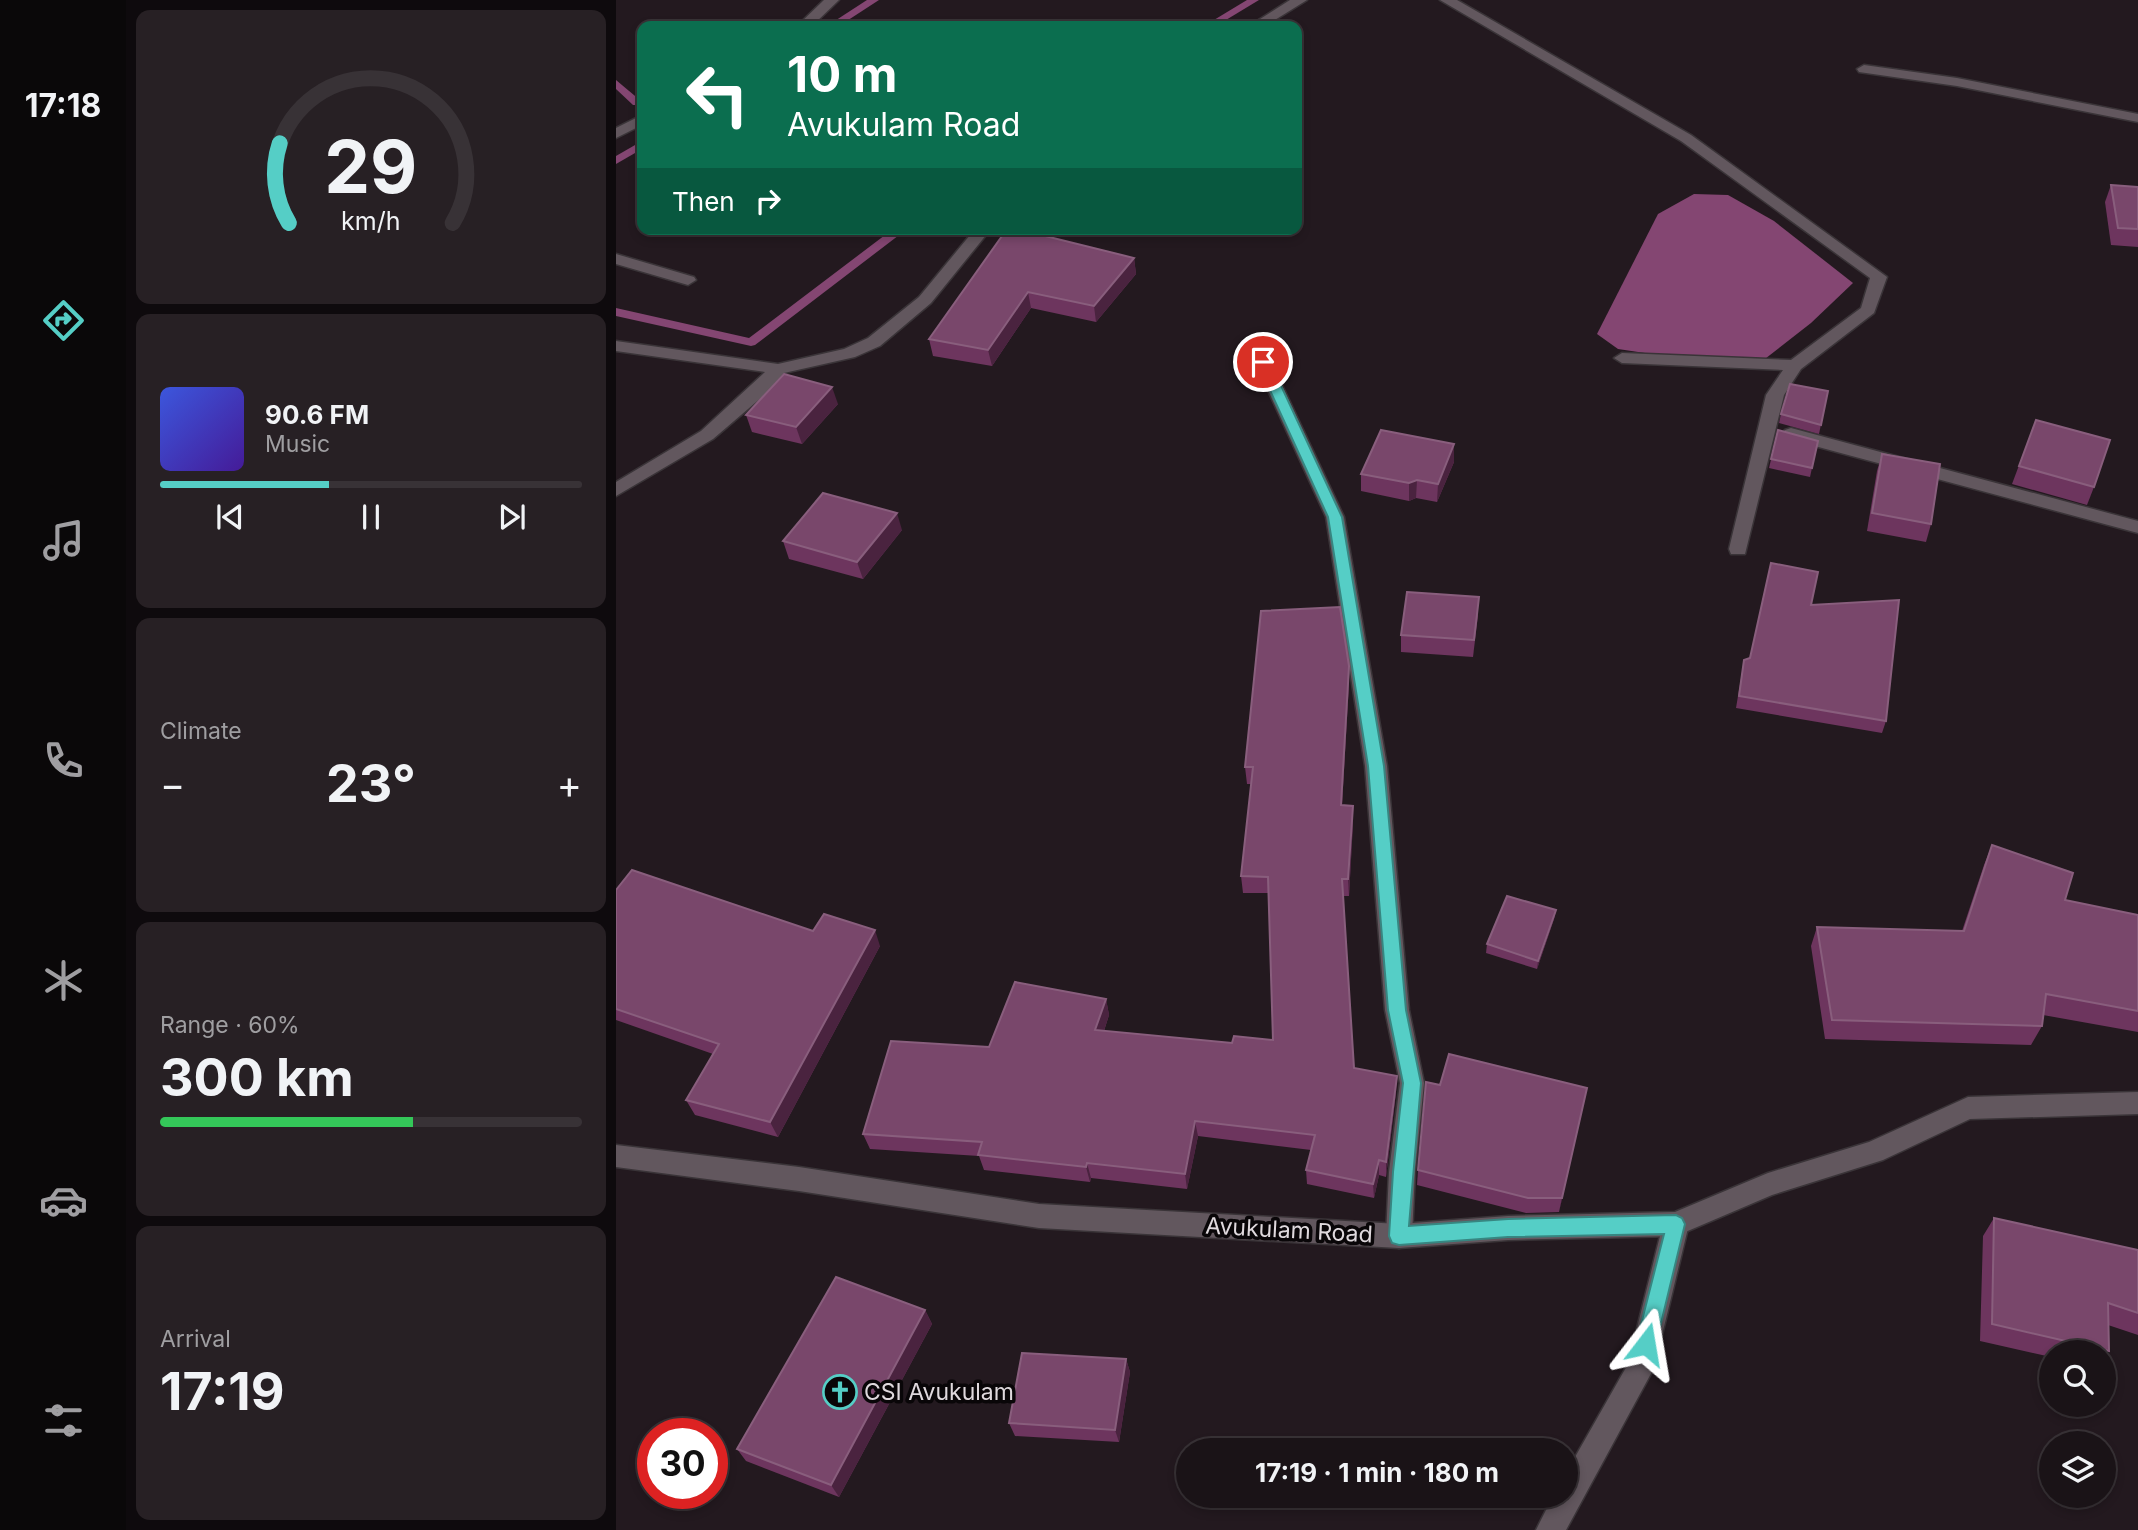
<!DOCTYPE html>
<html lang="en">
<head>
<meta charset="utf-8">
<style>
  :root { --surface:#1a1317; --page:#272024; --text:#f1f3f6; --muted:#9f9ea1; --line:#383236; --accent:#55cec6 }
  body { margin:0; font-family:Inter,sans-serif; background:var(--page); color:var(--text); height:100vh; display:flex; flex-direction:column; font-size:26px; white-space:nowrap }
  * { box-sizing:border-box; margin:0 }
  p { font-size:23px; color:var(--muted) }
  .icon { flex:none; width:38px; height:38px; fill:none; stroke:currentColor; stroke-width:2; stroke-linecap:round; stroke-linejoin:round }
  .map { position:relative; flex:1; overflow:hidden }
  .panel { display:flex; flex-direction:column; gap:10px; padding:10px; background:#0e0a0d; width:490px }
  .panel>* { flex:none }
  .hud { position:absolute; left:21px; top:21px; width:665px; height:214px; border-radius:14px; box-shadow:0 4px 10px #0003,0 0 0 2px var(--line); background:#0b6e4f; color:#fff; overflow:hidden }
  .controls { position:absolute; left:1423px; top:1340px; display:grid; gap:14px }
  .controls a { display:grid; place-items:center; width:77px; height:77px; border-radius:50%; background:var(--surface); box-shadow:0 4px 10px #0003,0 0 0 2px var(--line); font-size:35px }
  .speed { position:absolute; left:21px; top:1418px; display:flex; gap:14px; font-size:35px; font-weight:700; text-align:center }
  .speed>* { display:grid; place-content:center; width:91px; height:91px; border-radius:50%; background:var(--surface); box-shadow:0 4px 10px #0003,0 0 0 2px var(--line); line-height:1 }
  .speed .limit { border:10px solid #d22; background:#fff; color:#111 }
  .pin { position:absolute; display:grid; place-items:center; width:60px; height:60px; color:#fff; margin:-30px; border:4px solid #fff; border-radius:50%; box-shadow:0 2px 7px #0007 }
  .me { position:absolute; width:77px; margin:-38px; rotate:14deg; stroke-linejoin:round; filter:drop-shadow(0 0 5px #0008) }
  .turn { display:flex; align-items:center; gap:24px; height:147px; padding:0 35px; font-size:32px }
  .turn .icon { width:91px; height:91px; stroke-width:2.5 }
  .turn b { display:block; font-size:49px; line-height:60px }
  .then { display:flex; align-items:center; height:66px; padding:0 35px; background:#0003; gap:14px; font-size:26px }
  .big { font-size:52px; font-weight:700; line-height:1.1 }
  .panel .tile { flex:1; display:flex; flex-direction:column; justify-content:center; gap:10px; min-width:0; padding:0 24px; border-radius:14px; background:var(--page) }
  .panel .dial { align-items:center; gap:0 }
  .dial svg { height:182px; overflow:visible; fill:none; stroke:var(--line); stroke-width:7; stroke-linecap:round; text-anchor:middle }
  .dial text { fill:var(--text); stroke:none }
  .song { display:flex; align-items:center; gap:21px }
  .cover { width:84px; height:84px; border-radius:10px; background:linear-gradient(135deg,hsl(230 70% 55%),hsl(260 70% 35%)) }
  .played { height:7px; border-radius:4px; background:linear-gradient(90deg,var(--accent) 40%,var(--line) 40%) }
  .keys { display:flex; justify-content:space-around; direction:ltr }
  .heat { display:flex; justify-content:space-between; align-items:center; font-size:38px; direction:ltr }
  .charge { height:10px; border-radius:5px; background:linear-gradient(90deg,#34c759 60%,var(--line) 0) }
  .trip { position:absolute; left:560px; top:1438px; width:402px; height:70px; border-radius:35px; background:var(--surface); box-shadow:0 4px 10px #0003,0 0 0 2px var(--line); font-weight:700; line-height:70px; text-align:center }
  main { display:flex; flex:1; min-height:0 }
  .menu { display:flex; flex-direction:column; width:126px; justify-content:space-around; align-items:center; background:#0a0809; color:var(--muted) }
  .menu .icon { width:49px; height:49px }
  .menu .active { color:var(--accent) }
  .menu b { font-size:32px; color:var(--text) }
  .map>svg:first-child { display:block }
  .water { fill:#844672 }
  .lines { fill:none; stroke-linecap:round; stroke-linejoin:round }
  .stream { fill:#844672; fill-rule:evenodd }
  .street-casing { stroke:#3a3438; stroke-width:3 }
  .secondary-casing { stroke:#3a3438; stroke-width:3 }
  .street { fill:#62575e; fill-rule:evenodd }
  .secondary { fill:#62575e; fill-rule:evenodd }
  .wall { fill:#6d355e }
  .shaded-wall { fill:#4a233f }
  .building { fill:#79476b; stroke:#895e7d; stroke-width:2 }
  .route { fill:#55cec6; stroke:#378681; stroke-width:2 }
  .labels { text-anchor:middle; dominant-baseline:central; stroke-width:7; stroke-linejoin:round; paint-order:stroke }
  .near-street-label { font-size:23px; fill:#dfd9dd; stroke:#090608 }
  .near-poi-label { font-size:23px; fill:#dfd9dd; stroke:#090608; text-anchor:start }
</style>
</head>
<body>
<main>
<nav class="menu">
<b>17:18</b>
<svg class="icon active" aria-label="directions" viewBox="0 0 24 24"><path d="M12 3l9 9-9 9-9-9zM9 14v-3h6M13 9l2 2-2 2"/></svg>
<svg class="icon" aria-label="music" viewBox="0 0 24 24"><path d="M9 18V5l10-2v13"/><circle cx="6" cy="18" r="3"/><circle cx="16" cy="16" r="3"/></svg>
<svg class="icon" aria-label="phone" viewBox="0 0 24 24"><path d="M5 4h4l2 5-3 2q2 4 5 5l2-3 5 2v4C11 20 4 13 5 4z"/></svg>
<svg class="icon" aria-label="climate" viewBox="0 0 24 24"><path d="M12 3v18M4 7l16 10M4 17L20 7"/></svg>
<svg class="icon" aria-label="car" viewBox="0 0 24 24"><path d="M5 17H2v-5l4-1 3-4h7l3 4 3 1v5h-3M9 17h6M6 11h13"/><circle cx="7" cy="17" r="2"/><circle cx="17" cy="17" r="2"/></svg>
<svg class="icon" aria-label="filters" viewBox="0 0 24 24"><path d="M4 7h16M4 17h16"/><circle cx="9" cy="7" r="2"/><circle cx="15" cy="17" r="2"/></svg>
</nav>
<section class="panel">
<div class="tile dial"><svg viewBox="0 0 100 80">
<path d="M14 69A42 42 0 1 1 86 69"/>
<path d="M14 69A42 42 0 0 1 10 34" stroke="#55cec6"/>
<text x="50" y="56" font-size="32" font-weight="700">29</text>
<text x="50" y="72" font-size="11">km/h</text>
</svg></div>
<div class="tile">
<div class="song"><i class="cover"></i><div><b>90.6 FM</b><p>Music</p></div></div>
<div class="played"></div>
<div class="keys"><svg class="icon" aria-label="previous" viewBox="0 0 24 24"><path d="M18 5L8 12l10 7zM5 5v14"/></svg><svg class="icon" aria-label="pause" viewBox="0 0 24 24"><path d="M8 5v14M16 5v14"/></svg><svg class="icon" aria-label="next" viewBox="0 0 24 24"><path d="M6 5l10 7-10 7zM19 5v14"/></svg></div>
</div>
<div class="tile"><p>Climate</p>
<div class="heat"><a>−</a><b class="big">23°</b><a>+</a></div>
</div>
<div class="tile"><p>Range · 60%</p><b class="big">300 km</b><div class="charge"></div></div>
<div class="tile"><p>Arrival</p><b class="big">17:19</b></div>
</section>
<div class="map">
<svg width="1522" height="1530" viewBox="0 0 1522 1530">
  <rect width="100%" height="100%" fill="#23191f"/>
  <!-- water -->
  <path class="water" d="M 1078,194 L 1112,195 L 1158,221 L 1237,283 L 1195,323 L 1136,369 L 1002,349 L 981,334 L 1042,214 Z"/>
  <g class="lines">
    <!-- stream -->
    <g class="stream">
      <path d="M 251,0 L 263,0 L 223,26 L 211,26 Z"/>
      <path d="M 631,0 L 643,0 L 600,26 L 588,26 Z"/>
      <path d="M 0,80 L 25,101 L 25,105 L 17,105 L 0,89 Z"/>
      <path d="M 26,141 L 26,149 L 0,164 L 0,156 Z"/>
      <path d="M 277,229 L 291,229 L 139,345 L 135,346 L 0,316 L 0,308 L 133,338 Z"/>
    </g>
    <!-- street casing -->
    <g class="street-casing">
      <g id="street">
        <path d="M 208,0 L 223,0 L 196,26 L 181,26 Z"/>
        <path d="M 674,0 L 691,0 L 649,26 L 633,26 Z"/>
        <path d="M 824,0 L 841,0 L 1075,135 L 1271,277 L 1258,313 L 1185,369 L 1168,395 L 1129,554 L 1115,554 L 1113,549 L 1150,395 L 1167,370 L 1006,363 L 998,358 L 1006,353 L 1175,360 L 1245,308 L 1254,278 L 1065,141 Z"/>
        <path d="M 1248,65 L 1341,78 L 1522,114 L 1522,122 L 1341,86 L 1243,72 L 1241,69 Z"/>
        <path d="M 26,115 L 26,125 L 0,138 L 0,128 Z"/>
        <path d="M 359,229 L 375,229 L 315,303 L 264,346 L 239,357 L 168,373 L 146,397 L 97,439 L 0,496 L 0,482 L 85,431 L 149,372 L 0,351 L 0,341 L 162,364 L 228,349 L 252,338 L 303,297 Z"/>
        <path d="M 0,254 L 78,277 L 80,280 L 72,285 L 0,264 Z"/>
        <path d="M 647,357 L 655,362 L 728,517 L 771,766 L 793,1010 L 808,1083 L 799,1172 L 796,1236 L 792,1245 L 783,1248 L 774,1245 L 770,1236 L 773,1172 L 784,1083 L 769,1010 L 749,766 L 710,517 L 639,362 Z"/>
        <path d="M 1175,428 L 1522,521 L 1522,533 L 1169,438 L 1166,434 L 1169,430 Z"/>
        <path d="M 1060,1212 L 1069,1216 L 1073,1224 L 1038,1368 L 950,1530 L 920,1530 L 937,1496 L 950,1496 L 950,1473 L 1012,1364 L 1047,1224 L 1051,1216 Z"/>
      </g>
    </g>
    <!-- secondary casing -->
    <g class="secondary-casing">
      <path id="secondary" d="M 1522,1092 L 1522,1114 L 1354,1119 L 1267,1160 L 1156,1195 L 1060,1236 L 892,1240 L 783,1248 L 423,1228 L 183,1191 L 0,1167 L 0,1145 L 183,1167 L 423,1204 L 783,1224 L 892,1216 L 1059,1212 L 1152,1173 L 1253,1142 L 1352,1097 Z"/>
    </g>
    <!-- street -->
    <use href="#street" class="street"/>
    <!-- secondary -->
    <use href="#secondary" class="secondary"/>
  </g>
  <!-- wall -->
  <g class="wall">
    <path d="M 1495,185 L 1522,187 L 1522,247 L 1495,245 L 1489,202 Z"/>
    <path d="M 391,229 L 518,258 L 520,274 L 480,322 L 415,308 L 376,366 L 317,356 L 313,339 Z"/>
    <path d="M 1212,391 L 1203,434 L 1163,423 L 1165,414 Z"/>
    <path d="M 222,404 L 186,444 L 136,432 L 130,415 Z"/>
    <path d="M 1420,420 L 1478,487 L 1471,505 L 1396,484 Z"/>
    <path d="M 1162,430 L 1202,441 L 1194,477 L 1153,468 Z"/>
    <path d="M 838,444 L 838,462 L 821,502 L 800,498 L 793,501 L 745,491 L 745,474 Z"/>
    <path d="M 1266,454 L 1315,524 L 1310,542 L 1251,531 L 1261,471 Z"/>
    <path d="M 286,530 L 247,579 L 173,559 L 167,541 Z"/>
    <path d="M 1195,605 L 1270,721 L 1266,733 L 1120,708 L 1128,660 L 1134,658 Z"/>
    <path d="M 862,615 L 857,657 L 785,652 L 785,635 Z"/>
    <path d="M 733,683 L 726,805 L 737,823 L 733,896 L 727,896 L 738,1068 L 780,1092 L 770,1177 L 763,1175 L 758,1198 L 691,1184 L 690,1170 L 695,1150 L 582,1136 L 571,1189 L 475,1178 L 474,1182 L 368,1170 L 363,1156 L 254,1149 L 247,1134 L 373,1047 L 490,999 L 493,1015 L 488,1031 L 616,1043 L 657,1040 L 653,893 L 627,893 L 625,876 L 635,784 L 631,784 L 629,767 Z"/>
    <path d="M 1376,845 L 1449,900 L 1522,915 L 1522,1032 L 1427,1015 L 1426,1026 L 1415,1045 L 1209,1039 L 1195,946 L 1201,927 L 1346,931 L 1368,865 Z"/>
    <path d="M 0,890 L 197,931 L 264,946 L 162,1137 L 79,1115 L 70,1100 L 97,1054 L 0,1020 Z"/>
    <path d="M 940,910 L 938,919 L 921,969 L 870,953 L 871,944 Z"/>
    <path d="M 824,1085 L 971,1088 L 943,1212 L 910,1213 L 801,1185 L 802,1170 Z"/>
    <path d="M 1378,1218 L 1522,1250 L 1522,1335 L 1492,1325 L 1493,1351 L 1488,1357 L 1488,1353 L 1435,1353 L 1435,1357 L 1364,1341 L 1367,1236 Z"/>
    <path d="M 309,1310 L 316,1324 L 223,1497 L 130,1461 L 121,1449 Z"/>
    <path d="M 510,1359 L 514,1372 L 503,1442 L 399,1436 L 393,1423 Z"/>
  </g>
  <!-- shaded-wall -->
  <g class="shaded-wall">
    <path d="M 518,258 L 520,274 L 480,322 L 478,306 Z"/>
    <path d="M 412,292 L 415,308 L 376,366 L 372,350 Z"/>
    <path d="M 216,387 L 222,404 L 186,444 L 180,427 Z"/>
    <path d="M 838,444 L 838,462 L 821,502 L 822,484 Z"/>
    <path d="M 801,480 L 800,498 L 793,501 L 793,483 Z"/>
    <path d="M 281,513 L 286,530 L 247,579 L 241,562 Z"/>
    <path d="M 733,666 L 733,683 L 725,822 L 725,805 Z"/>
    <path d="M 737,806 L 737,823 L 733,896 L 732,879 Z"/>
    <path d="M 940,910 L 938,919 L 921,969 L 922,961 Z"/>
    <path d="M 259,930 L 264,946 L 162,1137 L 154,1122 Z"/>
    <path d="M 490,999 L 493,1015 L 483,1046 L 479,1030 Z"/>
    <path d="M 781,1076 L 780,1092 L 770,1177 L 770,1162 Z"/>
    <path d="M 971,1088 L 968,1103 L 943,1212 L 946,1198 Z"/>
    <path d="M 579,1121 L 582,1136 L 571,1189 L 569,1174 Z"/>
    <path d="M 763,1160 L 763,1175 L 758,1198 L 757,1184 Z"/>
    <path d="M 471,1163 L 475,1178 L 474,1182 L 470,1167 Z"/>
    <path d="M 309,1310 L 316,1324 L 223,1497 L 215,1485 Z"/>
    <path d="M 510,1359 L 514,1372 L 503,1442 L 499,1430 Z"/>
  </g>
  <!-- building -->
  <g class="building">
    <path d="M 1495,185 L 1522,187 L 1522,229 L 1502,228 Z"/>
    <path d="M 391,229 L 401,229 L 518,258 L 478,306 L 412,292 L 372,350 L 313,339 Z"/>
    <path d="M 168,374 L 216,387 L 180,427 L 130,415 Z"/>
    <path d="M 1174,384 L 1212,391 L 1205,425 L 1165,414 Z"/>
    <path d="M 1420,420 L 1494,440 L 1478,487 L 1403,466 Z"/>
    <path d="M 765,430 L 838,444 L 822,484 L 801,480 L 793,483 L 745,474 Z"/>
    <path d="M 1162,430 L 1202,441 L 1196,468 L 1155,459 Z"/>
    <path d="M 1266,454 L 1324,464 L 1315,524 L 1256,513 Z"/>
    <path d="M 207,493 L 281,513 L 241,562 L 167,541 Z"/>
    <path d="M 1155,563 L 1202,572 L 1195,605 L 1283,600 L 1270,721 L 1123,696 L 1128,660 L 1134,658 Z"/>
    <path d="M 791,592 L 863,597 L 858,640 L 785,635 Z"/>
    <path d="M 724,607 L 733,666 L 725,805 L 737,806 L 732,879 L 726,879 L 738,1068 L 781,1076 L 770,1162 L 763,1160 L 757,1184 L 690,1170 L 699,1135 L 579,1121 L 569,1174 L 471,1163 L 470,1167 L 362,1155 L 366,1142 L 247,1134 L 275,1041 L 373,1047 L 399,982 L 490,999 L 479,1030 L 616,1043 L 618,1036 L 657,1040 L 652,877 L 625,876 L 637,767 L 629,767 L 645,611 Z"/>
    <path d="M 1376,845 L 1457,873 L 1449,900 L 1522,915 L 1522,1011 L 1430,994 L 1426,1026 L 1216,1020 L 1201,927 L 1348,931 Z"/>
    <path d="M 16,870 L 197,931 L 208,914 L 259,930 L 154,1122 L 70,1100 L 103,1044 L 0,1009 L 0,890 Z"/>
    <path d="M 891,896 L 940,910 L 922,961 L 871,944 Z"/>
    <path d="M 833,1054 L 971,1088 L 946,1198 L 912,1198 L 802,1170 L 810,1082 L 824,1085 Z"/>
    <path d="M 1378,1218 L 1522,1250 L 1522,1313 L 1492,1303 L 1493,1351 L 1376,1324 Z"/>
    <path d="M 220,1277 L 309,1310 L 215,1485 L 121,1449 Z"/>
    <path d="M 406,1353 L 510,1359 L 499,1430 L 393,1423 Z"/>
  </g>
  <!-- route -->
  <path class="route" d="M 647,358 L 654,362 L 726,517 L 768,766 L 790,1010 L 805,1083 L 793,1226 L 892,1219 L 1060,1215 L 1066,1218 L 1069,1224 L 1040,1344 L 1037,1351 L 1030,1354 L 1023,1351 L 1020,1344 L 1048,1234 L 892,1237 L 783,1245 L 776,1243 L 773,1236 L 777,1172 L 787,1083 L 772,1010 L 752,766 L 712,517 L 641,362 Z"/>
  <!-- icons -->
  <defs>
    <g id="church-ring" transform="scale(1.75)"><circle r="9.5" fill="#090608" stroke="#55cec6" stroke-width="1.5"/><path d="M-1.2-6h2.4v3.5h3.3v2.4h-3.3V6h-2.4V-.1h-3.3v-2.4h3.3Z" fill="#55cec6"/></g>
  </defs>
  <g fill-rule="evenodd">
    <use href="#church-ring" x="224" y="1392"/>
  </g>
  <g class="labels">
    <!-- near-street labels -->
    <g class="near-street-label">
      <text transform="translate(673 1230) rotate(3)">Avukulam Road</text>
    </g>
    <!-- near-poi labels -->
    <g class="near-poi-label">
      <text x="248" y="1392">CSI Avukulam</text>
    </g>
  </g>
</svg>
<div class="controls">
<a><svg class="icon" aria-label="search" viewBox="0 0 24 24"><circle cx="10" cy="10" r="6"/><path d="M15 15l6 6"/></svg></a>
<a><svg class="icon" aria-label="layers" viewBox="0 0 24 24"><path d="M12 4l9 5-9 5-9-5zM3 14l9 5 9-5"/></svg></a>
</div>
<div class="speed"><div class="limit">30</div></div>
<div class="pin" style="left:647px;top:362px;background:#d93025"><svg class="icon" aria-label="arrive" viewBox="0 0 24 24"><path d="M6 21V4h12l-3 4 3 4H6"/></svg></div>
<svg class="me" style="left:1030px;top:1344px" viewBox="-20 -20 40 40"><path d="M0-17L14 15 0 8-14 15z" fill="#55cec6" stroke="#fff" stroke-width="4"/></svg>
<div class="trip">17:19 · 1 min · 180 m</div>
<div class="hud">
<div class="turn"><svg class="icon" aria-label="left" viewBox="0 0 24 24"><path d="M17 20v-9H6M10 6l-5 5 5 5"/></svg><div><b>10 m</b>Avukulam Road</div></div>
<div class="then">Then<svg class="icon" aria-label="right" viewBox="0 0 24 24"><path d="M7 20v-9h11M14 6l5 5-5 5"/></svg></div>
</div>
</div>
</main>
</body>
</html>
